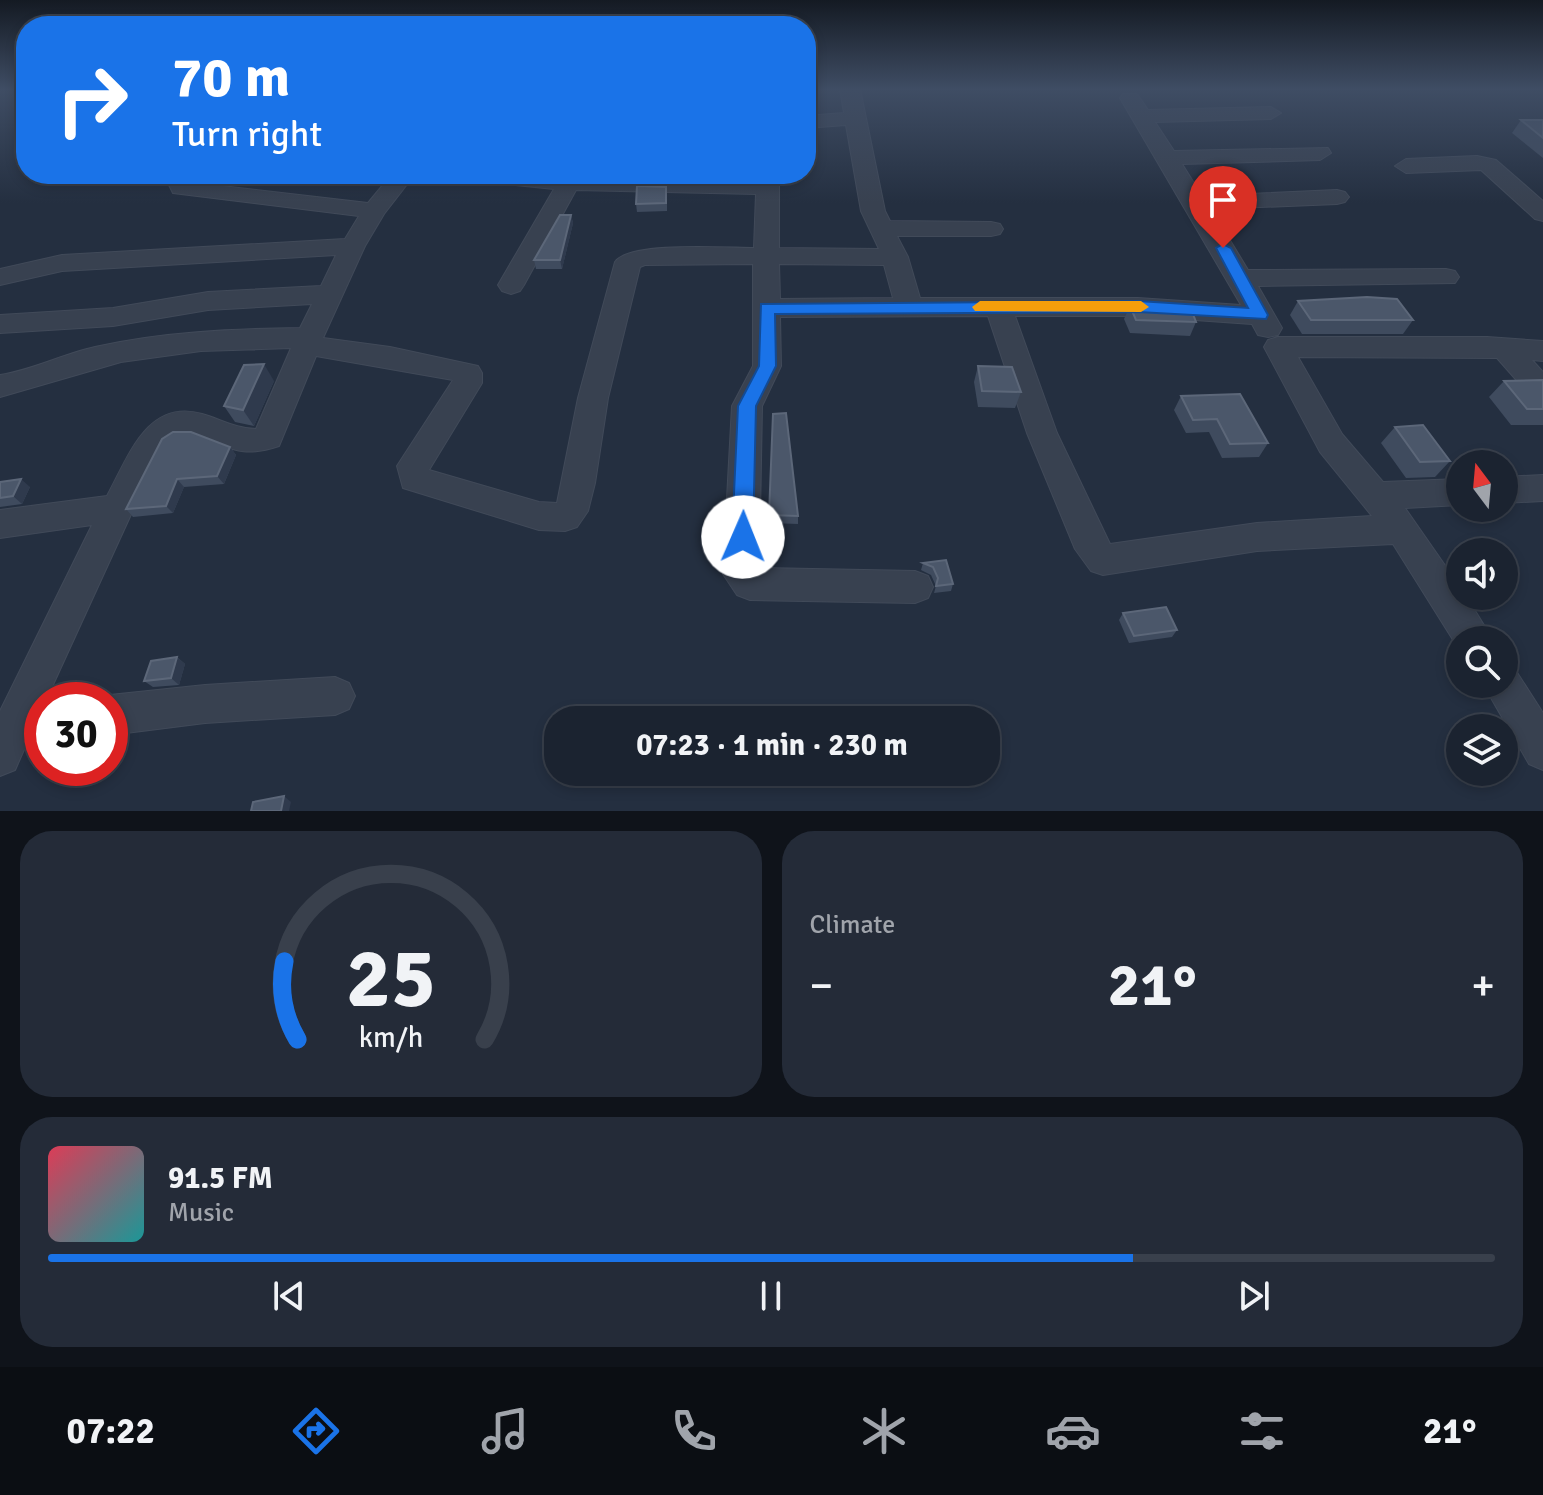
<!DOCTYPE html>
<html lang="en">
<head>
<meta charset="utf-8">
<style>
  :root { --surface:#1b2330; --page:#242b38; --text:#f1f3f6; --muted:#a0a4ab; --line:#39404c; --accent:#1a73e8 }
  body { margin:0; font-family:Signika,sans-serif; background:var(--page); color:var(--text); height:100vh; display:flex; flex-direction:column; font-size:30px; white-space:nowrap }
  * { box-sizing:border-box; margin:0 }
  p { font-size:26px; color:var(--muted) }
  .icon { flex:none; width:44px; height:44px; fill:none; stroke:currentColor; stroke-width:2; stroke-linecap:round; stroke-linejoin:round }
  .map { position:relative; height:811px; overflow:hidden }
  .side { display:flex; flex-direction:column; gap:20px; padding:20px; background:#0f131a; flex:1 }
  .side>* { flex:none }
  .top-card { position:absolute; left:16px; top:16px; width:800px; height:168px; border-radius:32px; box-shadow:0 4px 12px #0003,0 0 0 2px var(--line); background:#1a73e8; color:#fff; overflow:hidden }
  .needle { width:52px; rotate:344deg }
  .fabs { position:absolute; left:1446px; top:450px; display:grid; gap:16px }
  .fabs a { display:grid; place-items:center; width:72px; height:72px; border-radius:50%; background:var(--surface); box-shadow:0 4px 12px #0003,0 0 0 2px var(--line); font-size:40px }
  .speed { position:absolute; left:24px; top:682px; display:flex; gap:16px; font-size:40px; font-weight:700; text-align:center }
  .speed>* { display:grid; place-content:center; width:104px; height:104px; border-radius:50%; background:var(--surface); box-shadow:0 4px 12px #0003,0 0 0 2px var(--line); line-height:1 }
  .speed .limit { border:12px solid #d22; background:#fff; color:#111 }
  .pin { position:absolute; display:grid; place-items:center; width:68px; height:68px; color:#fff; margin:-82px -34px; border-radius:50% 50% 50% 0; rotate:-45deg; box-shadow:0 0 8px #0007 }
  .pin .icon { rotate:45deg }
  .me { position:absolute; width:88px; margin:-44px; rotate:1deg; stroke-linejoin:round; filter:drop-shadow(0 0 6px #0008) }
  .turn { display:flex; align-items:center; gap:28px; height:168px; padding:0 24px; font-size:36px }
  .turn .icon { width:104px; height:104px; stroke-width:2.5 }
  .turn b { display:block; font-size:56px; line-height:68px }
  .big { font-size:60px; font-weight:700; line-height:1.1 }
  .side .widget { flex:1; display:flex; flex-direction:column; justify-content:center; gap:12px; min-width:0; padding:0 28px; border-radius:32px; background:var(--page) }
  .side .dial { align-items:center; gap:0 }
  .dial svg { height:208px; overflow:visible; fill:none; stroke:var(--line); stroke-width:7; stroke-linecap:round; text-anchor:middle }
  .dial text { fill:var(--text); stroke:none }
  .song { display:flex; align-items:center; gap:24px }
  .cover { width:96px; height:96px; border-radius:12px; background:linear-gradient(135deg,hsl(350 70% 55%),hsl(180 70% 35%)) }
  .played { height:8px; border-radius:4px; background:linear-gradient(90deg,var(--accent) 75%,var(--line) 75%) }
  .keys { display:flex; justify-content:space-around; direction:ltr }
  .heat { display:flex; justify-content:space-between; align-items:center; font-size:44px; direction:ltr }
  .side .tiles { flex:1; display:grid; gap:20px; grid-template-columns:1fr 1fr }
  .widget:last-child { grid-column:span 2 }
  .trip { position:absolute; left:544px; top:706px; width:456px; height:80px; border-radius:32px; background:var(--surface); box-shadow:0 4px 12px #0003,0 0 0 2px var(--line); font-weight:700; line-height:80px; text-align:center }
  .tab-bar { display:flex; height:128px; justify-content:space-around; align-items:center; background:#0b0e13; color:var(--muted) }
  .tab-bar .icon { width:56px; height:56px }
  .tab-bar .current { color:var(--accent) }
  .tab-bar b { font-size:36px; color:var(--text) }
  .map>svg:first-child { display:block }
  .lines { fill:none; stroke-linecap:round; stroke-linejoin:round }
  .street-casing { stroke:#414a59; stroke-width:2 }
  .street { fill:#384150; fill-rule:evenodd }
  .wall { fill:#3f4b5e }
  .shaded-wall { fill:#2f3a4d }
  .building { fill:#4b576a; stroke:#5c6779; stroke-width:2 }
  .route { fill:#1a73e8; stroke:#114b97; stroke-width:2 }
  .slow { fill:#f59e0b }
</style>
</head>
<body>
<div class="map">
<svg width="1543" height="811" viewBox="0 0 1543 811">
  <rect width="100%" height="100%" fill="#242f40"/>
  <g class="lines">
    <!-- street casing -->
    <g class="street-casing">
      <g id="street">
        <path d="M 840,89 L 860,89 L 885,211 L 890,221 L 991,222 L 1000,224 L 1003,229 L 1000,234 L 991,236 L 897,236 L 908,257 L 920,298 L 1138,298 L 1241,305 L 1120,98 L 1123,94 L 1137,94 L 1148,110 L 1271,107 L 1281,113 L 1271,119 L 1155,122 L 1174,151 L 1328,148 L 1331,153 L 1320,160 L 1182,164 L 1202,196 L 1337,190 L 1345,192 L 1349,197 L 1345,202 L 1337,204 L 1211,209 L 1248,270 L 1446,269 L 1455,271 L 1459,277 L 1455,283 L 1258,286 L 1282,328 L 1278,335 L 1268,337 L 1258,335 L 1252,324 L 1138,316 L 1015,316 L 1057,433 L 1110,544 L 1257,523 L 1372,516 L 1320,452 L 1264,347 L 1268,340 L 1278,337 L 1487,337 L 1543,341 L 1543,361 L 1532,360 L 1543,372 L 1543,402 L 1533,399 L 1497,358 L 1298,357 L 1342,434 L 1383,482 L 1460,479 L 1460,505 L 1405,508 L 1460,587 L 1460,596 L 1466,596 L 1493,640 L 1460,640 L 1460,651 L 1393,544 L 1257,551 L 1103,575 L 1091,571 L 1075,549 L 1027,433 L 988,316 L 780,317 L 781,366 L 762,406 L 759,568 L 915,571 L 928,576 L 933,587 L 928,598 L 915,603 L 750,600 L 737,595 L 723,574 L 732,406 L 753,366 L 753,264 L 645,265 L 640,267 L 608,398 L 595,483 L 588,511 L 577,527 L 565,531 L 539,530 L 403,488 L 397,466 L 453,380 L 316,356 L 279,446 C 231,462 225,439 183,434 L 166,445 L 133,510 L 46,700 L 42,700 L 42,709 L 15,770 L 0,776 L 0,711 L 92,525 L 0,538 L 0,510 L 107,496 C 128,458 147,398 202,414 C 220,419 237,429 256,429 L 291,348 L 201,351 L 121,362 L 0,397 L 0,375 C 33,370 63,354 95,347 C 162,332 231,329 300,328 L 312,304 L 208,310 L 113,326 L 0,333 L 0,315 L 113,308 L 208,292 L 321,286 L 336,255 L 62,271 L 0,285 L 0,269 L 62,255 L 345,239 L 359,216 L 173,193 L 169,185 L 180,174 L 205,174 L 197,183 L 368,203 L 392,174 L 415,174 L 384,214 L 365,246 L 323,338 L 390,347 L 478,366 L 482,373 L 482,383 L 429,470 L 539,502 L 557,503 L 578,398 L 615,262 C 629,241 727,248 754,248 L 756,194 L 576,190 L 524,285 L 520,291 L 511,294 L 502,291 L 498,285 L 554,189 L 476,181 L 468,179 L 465,174 L 756,180 L 757,174 L 779,174 L 779,248 L 879,249 L 861,211 L 846,125 L 806,128 L 806,116 L 844,113 ZM 779,264 L 884,265 L 893,298 L 780,299 Z"/>
        <path d="M 1477,156 L 1496,160 L 1543,201 L 1543,221 L 1535,219 L 1481,170 L 1406,173 L 1395,166 L 1406,159 Z"/>
        <path d="M 1543,475 L 1543,501 L 1504,503 L 1504,477 Z"/>
        <path d="M 1504,666 L 1516,671 L 1543,713 L 1543,770 L 1529,764 L 1483,684 L 1504,684 Z"/>
        <path d="M 335,677 L 349,683 L 355,696 L 349,709 L 335,715 L 205,723 L 110,735 L 110,700 L 99,700 L 110,695 L 205,685 Z"/>
      </g>
    </g>
    <!-- street -->
    <use href="#street" class="street"/>
  </g>
  <!-- wall -->
  <g class="wall">
    <path d="M 1521,120 L 1543,120 L 1543,158 L 1512,133 Z"/>
    <rect x="640" y="174" width="27" height="1"/>
    <path d="M 721,174 L 752,174 L 752,177 L 721,176 Z"/>
    <path d="M 667,195 L 667,211 L 637,212 L 636,204 Z"/>
    <path d="M 571,215 L 573,223 L 562,269 L 536,269 L 534,260 Z"/>
    <path d="M 1298,301 L 1413,320 L 1403,334 L 1302,334 L 1290,315 Z"/>
    <path d="M 1130,306 L 1196,322 L 1190,336 L 1130,333 L 1124,319 Z"/>
    <path d="M 978,366 L 1021,392 L 1015,408 L 978,407 L 974,382 Z"/>
    <path d="M 274,381 L 254,426 L 235,422 L 224,406 Z"/>
    <path d="M 1504,381 L 1543,381 L 1543,425 L 1511,425 L 1489,397 Z"/>
    <path d="M 1181,396 L 1268,443 L 1259,457 L 1222,458 L 1209,432 L 1186,433 L 1174,410 Z"/>
    <path d="M 773,414 L 798,516 L 798,524 L 769,523 Z"/>
    <path d="M 1395,427 L 1450,461 L 1435,477 L 1406,478 L 1381,443 Z"/>
    <path d="M 230,447 L 236,455 L 224,484 L 184,487 L 173,513 L 133,517 L 126,509 Z"/>
    <path d="M 0,482 L 30,487 L 22,504 L 0,507 Z"/>
    <path d="M 946,560 L 953,584 L 951,591 L 934,593 L 936,586 L 931,575 L 921,570 L 923,563 Z"/>
    <path d="M 1123,613 L 1177,630 L 1172,637 L 1129,643 L 1119,620 Z"/>
    <path d="M 177,657 L 185,664 L 179,685 L 153,687 L 144,681 Z"/>
  </g>
  <!-- shaded-wall -->
  <g class="shaded-wall">
    <path d="M 571,215 L 573,223 L 562,269 L 560,260 Z"/>
    <path d="M 264,364 L 274,381 L 254,426 L 243,410 Z"/>
    <path d="M 230,447 L 236,455 L 224,484 L 217,476 Z"/>
    <path d="M 21,479 L 30,487 L 22,504 L 13,496 Z"/>
    <path d="M 177,479 L 184,487 L 173,513 L 166,506 Z"/>
    <path d="M 177,657 L 185,664 L 179,685 L 171,678 Z"/>
    <path d="M 284,796 L 291,802 L 289,811 L 281,811 Z"/>
  </g>
  <!-- building -->
  <g class="building">
    <path d="M 1521,120 L 1543,120 L 1543,138 Z"/>
    <path d="M 637,186 L 666,187 L 666,203 L 636,204 Z"/>
    <path d="M 560,215 L 571,215 L 560,260 L 534,260 Z"/>
    <path d="M 1367,297 L 1397,299 L 1413,320 L 1311,320 L 1298,301 Z"/>
    <path d="M 1130,306 L 1191,309 L 1196,322 L 1136,320 Z"/>
    <path d="M 264,364 L 243,410 L 224,406 L 244,365 Z"/>
    <path d="M 978,366 L 1012,367 L 1021,392 L 982,391 Z"/>
    <path d="M 1543,380 L 1543,409 L 1527,409 L 1504,381 Z"/>
    <path d="M 1240,394 L 1268,443 L 1230,444 L 1217,419 L 1193,420 L 1181,396 Z"/>
    <path d="M 786,413 L 798,516 L 769,515 L 773,414 Z"/>
    <path d="M 1423,425 L 1450,461 L 1420,462 L 1395,427 Z"/>
    <path d="M 173,432 L 191,432 L 230,447 L 217,476 L 177,479 L 166,506 L 126,509 L 162,439 Z"/>
    <path d="M 21,479 L 13,496 L 0,498 L 0,482 Z"/>
    <path d="M 946,560 L 953,584 L 936,586 L 938,578 L 933,567 L 923,563 Z"/>
    <path d="M 1166,607 L 1177,630 L 1134,636 L 1123,613 Z"/>
    <path d="M 177,657 L 171,678 L 144,681 L 151,661 Z"/>
    <path d="M 284,796 L 281,811 L 251,811 L 253,802 Z"/>
  </g>
  <!-- sky -->
  <linearGradient id="sky" x2="0" y2="1"><stop stop-color="#141a23"/><stop offset="0.44" stop-color="#3f4d64"/><stop offset="1" stop-color="#3f4d64" stop-opacity="0"/></linearGradient>
  <rect width="1543" height="203" fill="url(#sky)"/>
  <!-- route -->
  <path class="route" d="M 1223,244 L 1231,248 L 1268,315 L 1266,319 L 1138,312 L 775,314 L 776,366 L 756,406 L 753,537 L 750,543 L 743,546 L 735,543 L 732,537 L 738,406 L 759,366 L 761,304 L 1138,301 L 1248,308 L 1216,248 Z"/>
  <!-- slow -->
  <path class="slow" d="M 980,301 L 1141,301 L 1149,307 L 1141,312 L 975,311 L 972,307 Z"/>
</svg>
<div class="fabs">
<a><svg class="needle" viewBox="-14 -14 28 28"><path d="M0-13l5 13h-10z" fill="#e53935"/><path d="M0 13l5-13h-10z" fill="#a0a4ab"/></svg></a>
<a><svg class="icon" aria-label="sound" viewBox="0 0 24 24"><path d="M4 9h4l5-4v14l-5-4H4zM17 9q2 3 0 6"/></svg></a>
<a><svg class="icon" aria-label="search" viewBox="0 0 24 24"><circle cx="10" cy="10" r="6"/><path d="M15 15l6 6"/></svg></a>
<a><svg class="icon" aria-label="layers" viewBox="0 0 24 24"><path d="M12 4l9 5-9 5-9-5zM3 14l9 5 9-5"/></svg></a>
</div>
<div class="speed"><div class="limit">30</div></div>
<div class="pin" style="left:1223px;top:248px;background:#d93025"><svg class="icon" aria-label="arrive" viewBox="0 0 24 24"><path d="M6 21V4h12l-3 4 3 4H6"/></svg></div>
<svg class="me" style="left:743px;top:537px" viewBox="-20 -20 40 40"><circle r="19" fill="#fff"/><path d="M0-13L10 11 0 6-10 11z" fill="#1a73e8"/></svg>
<div class="trip">07:23 · 1 min · 230 m</div>
<div class="top-card">
<div class="turn"><svg class="icon" aria-label="right" viewBox="0 0 24 24"><path d="M7 20v-9h11M14 6l5 5-5 5"/></svg><div><b>70 m</b>Turn right</div></div>
</div>
</div>
<section class="side">
<div class="tiles">
<div class="widget dial"><svg viewBox="0 0 100 80">
<path d="M14 69A42 42 0 1 1 86 69"/>
<path d="M14 69A42 42 0 0 1 9 39" stroke="#1a73e8"/>
<text x="50" y="56" font-size="32" font-weight="700">25</text>
<text x="50" y="72" font-size="11">km/h</text>
</svg></div>
<div class="widget"><p>Climate</p>
<div class="heat"><a>−</a><b class="big">21°</b><a>+</a></div>
</div>
<div class="widget">
<div class="song"><i class="cover"></i><div><b>91.5 FM</b><p>Music</p></div></div>
<div class="played"></div>
<div class="keys"><svg class="icon" aria-label="previous" viewBox="0 0 24 24"><path d="M18 5L8 12l10 7zM5 5v14"/></svg><svg class="icon" aria-label="pause" viewBox="0 0 24 24"><path d="M8 5v14M16 5v14"/></svg><svg class="icon" aria-label="next" viewBox="0 0 24 24"><path d="M6 5l10 7-10 7zM19 5v14"/></svg></div>
</div>
</div>
</section>
<nav class="tab-bar">
<b>07:22</b>
<svg class="icon current" aria-label="directions" viewBox="0 0 24 24"><path d="M12 3l9 9-9 9-9-9zM9 14v-3h6M13 9l2 2-2 2"/></svg>
<svg class="icon" aria-label="music" viewBox="0 0 24 24"><path d="M9 18V5l10-2v13"/><circle cx="6" cy="18" r="3"/><circle cx="16" cy="16" r="3"/></svg>
<svg class="icon" aria-label="phone" viewBox="0 0 24 24"><path d="M5 4h4l2 5-3 2q2 4 5 5l2-3 5 2v4C11 20 4 13 5 4z"/></svg>
<svg class="icon" aria-label="climate" viewBox="0 0 24 24"><path d="M12 3v18M4 7l16 10M4 17L20 7"/></svg>
<svg class="icon" aria-label="car" viewBox="0 0 24 24"><path d="M5 17H2v-5l4-1 3-4h7l3 4 3 1v5h-3M9 17h6M6 11h13"/><circle cx="7" cy="17" r="2"/><circle cx="17" cy="17" r="2"/></svg>
<svg class="icon" aria-label="filters" viewBox="0 0 24 24"><path d="M4 7h16M4 17h16"/><circle cx="9" cy="7" r="2"/><circle cx="15" cy="17" r="2"/></svg>
<b>21°</b>
</nav>
</body>
</html>
